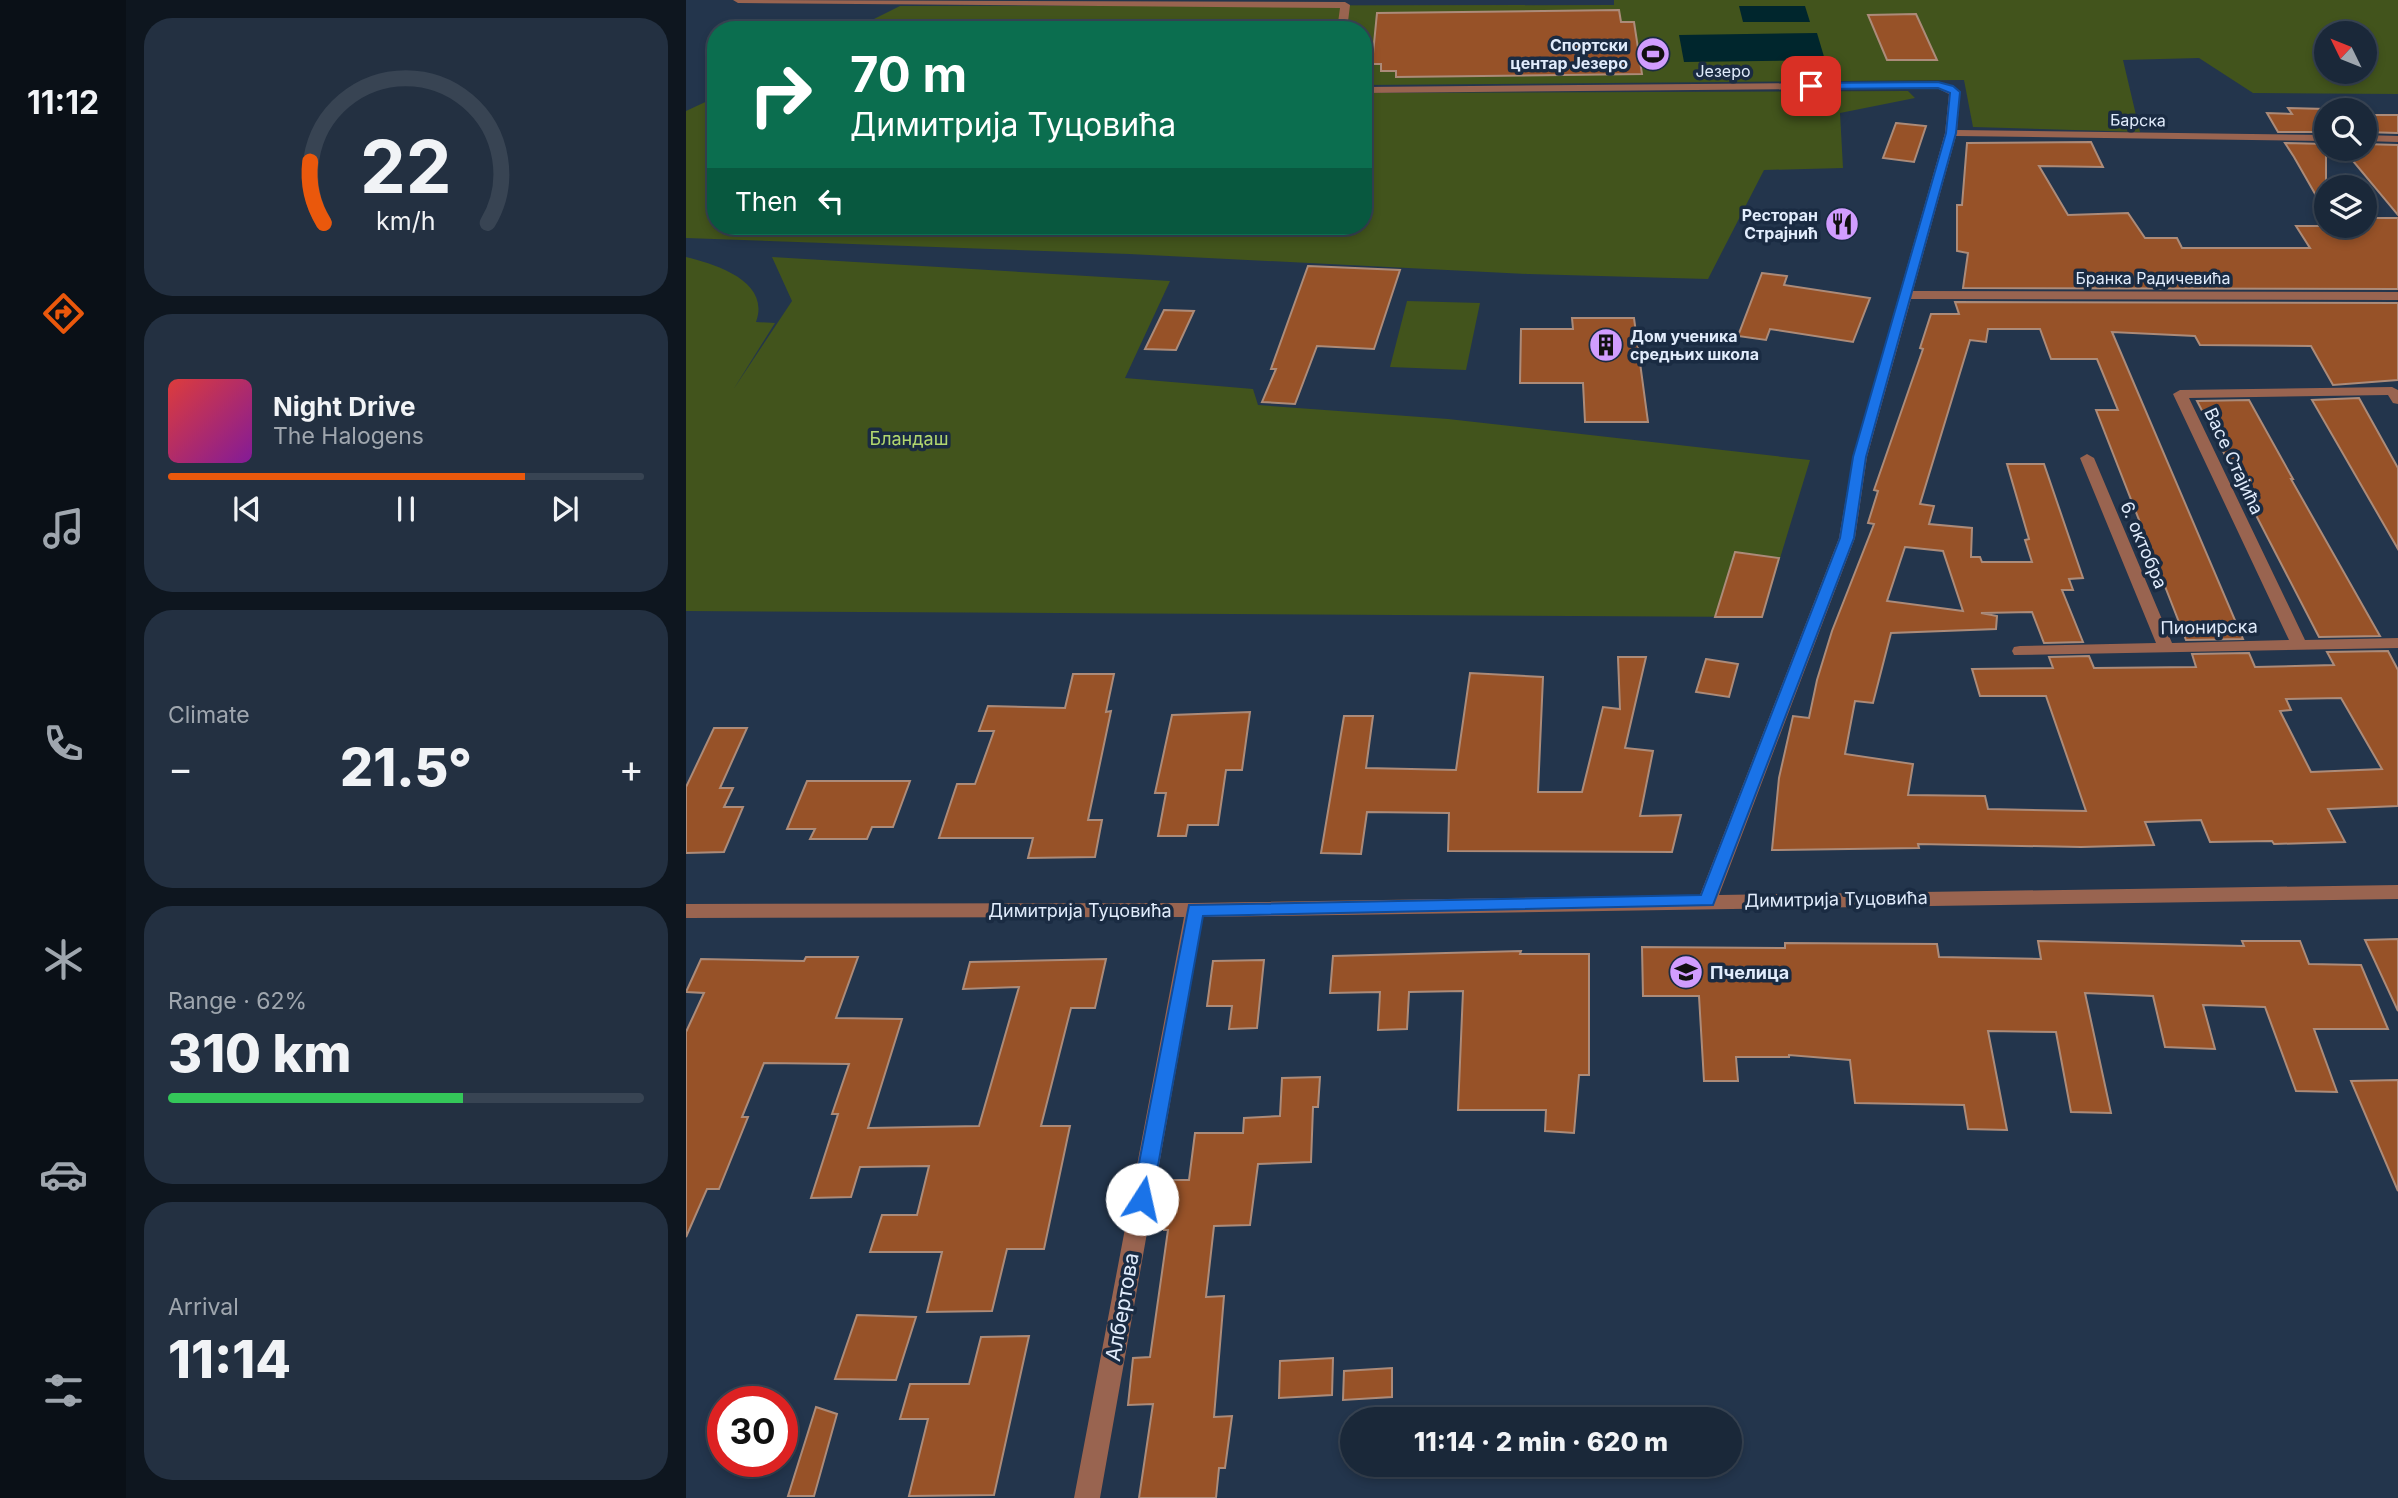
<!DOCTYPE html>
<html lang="en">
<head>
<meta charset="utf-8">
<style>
  :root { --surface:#1a2839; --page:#233041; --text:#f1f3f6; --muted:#9fa6ae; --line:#384453; --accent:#ea580c }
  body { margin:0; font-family:Inter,sans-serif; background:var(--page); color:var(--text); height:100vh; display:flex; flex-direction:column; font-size:26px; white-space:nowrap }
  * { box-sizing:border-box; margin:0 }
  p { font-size:23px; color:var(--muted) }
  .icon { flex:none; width:38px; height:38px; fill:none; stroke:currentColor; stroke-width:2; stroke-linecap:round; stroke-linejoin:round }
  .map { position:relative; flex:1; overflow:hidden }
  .details { display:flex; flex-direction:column; gap:18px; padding:18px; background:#0e161f; width:560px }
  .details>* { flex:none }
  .hud { position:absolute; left:21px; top:21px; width:665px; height:214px; border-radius:28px; box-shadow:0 4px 10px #0003,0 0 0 2px var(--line); background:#0b6e4f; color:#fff; overflow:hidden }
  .needle { width:46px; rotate:313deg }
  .fabs { position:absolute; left:1628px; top:21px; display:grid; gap:14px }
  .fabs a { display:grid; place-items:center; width:63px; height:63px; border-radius:50%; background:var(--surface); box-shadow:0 4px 10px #0003,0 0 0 2px var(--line); font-size:35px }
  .speed { position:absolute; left:21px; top:1386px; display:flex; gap:14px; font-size:35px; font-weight:700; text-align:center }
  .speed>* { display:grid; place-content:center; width:91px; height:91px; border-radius:50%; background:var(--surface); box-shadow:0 4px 10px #0003,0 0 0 2px var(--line); line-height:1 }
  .speed .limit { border:10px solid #d22; background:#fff; color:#111 }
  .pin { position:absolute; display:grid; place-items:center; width:60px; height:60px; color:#fff; margin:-30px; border-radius:14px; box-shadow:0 4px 10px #0006 }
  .me { position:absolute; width:77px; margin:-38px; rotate:10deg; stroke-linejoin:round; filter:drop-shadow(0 0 5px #0008) }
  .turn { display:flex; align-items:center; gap:24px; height:147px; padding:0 28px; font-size:32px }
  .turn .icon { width:91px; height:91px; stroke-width:2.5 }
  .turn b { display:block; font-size:49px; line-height:60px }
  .then { display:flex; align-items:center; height:66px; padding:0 28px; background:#0003; gap:14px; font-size:26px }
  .big { font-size:52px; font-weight:800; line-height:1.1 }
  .details .widget { flex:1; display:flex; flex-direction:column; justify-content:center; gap:10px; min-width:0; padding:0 24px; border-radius:28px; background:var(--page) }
  .details .dial { align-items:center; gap:0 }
  .dial svg { height:182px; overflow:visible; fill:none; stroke:var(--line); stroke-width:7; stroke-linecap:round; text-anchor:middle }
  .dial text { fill:var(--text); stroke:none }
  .song { display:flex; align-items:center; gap:21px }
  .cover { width:84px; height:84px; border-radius:10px; background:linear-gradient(135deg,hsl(0 70% 55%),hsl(290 70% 35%)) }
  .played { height:7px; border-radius:4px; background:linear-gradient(90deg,var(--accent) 75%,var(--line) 75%) }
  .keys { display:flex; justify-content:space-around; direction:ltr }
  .heat { display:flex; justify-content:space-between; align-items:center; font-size:38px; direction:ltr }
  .charge { height:10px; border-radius:5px; background:linear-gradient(90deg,#34c759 62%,var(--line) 0) }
  .trip { position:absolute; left:654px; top:1407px; width:402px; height:70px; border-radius:35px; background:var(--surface); box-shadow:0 4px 10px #0003,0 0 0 2px var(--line); font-weight:800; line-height:70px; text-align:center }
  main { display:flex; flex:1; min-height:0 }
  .tab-bar { display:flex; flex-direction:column; width:126px; justify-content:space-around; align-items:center; background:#0a1017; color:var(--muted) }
  .tab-bar .icon { width:49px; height:49px }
  .tab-bar .current { color:var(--accent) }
  .tab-bar b { font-size:32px; color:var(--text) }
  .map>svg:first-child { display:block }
  .green { fill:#42541c; fill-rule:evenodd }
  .water { fill:#00262d }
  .building { fill:#975228; stroke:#ac8b79; stroke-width:2; fill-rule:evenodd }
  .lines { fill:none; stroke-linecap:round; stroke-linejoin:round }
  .minor { fill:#996450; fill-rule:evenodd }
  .route { fill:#1a73e8; stroke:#114b97; stroke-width:2 }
  .labels { text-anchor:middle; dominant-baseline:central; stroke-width:7; stroke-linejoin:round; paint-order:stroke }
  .far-poi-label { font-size:16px; font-weight:bold; fill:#e1ecfc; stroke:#1a2b42; text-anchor:end }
  .far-street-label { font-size:16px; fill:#e1ecfc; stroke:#1a2b42 }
  .park-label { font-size:18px; fill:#b2d76f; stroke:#1a2b42 }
  .street-label { font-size:18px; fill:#e1ecfc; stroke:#1a2b42 }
  .poi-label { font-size:18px; font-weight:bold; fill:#e1ecfc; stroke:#1a2b42; text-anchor:start }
  .near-street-label { font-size:21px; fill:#e1ecfc; stroke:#1a2b42 }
</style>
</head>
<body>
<main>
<nav class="tab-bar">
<b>11:12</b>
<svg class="icon current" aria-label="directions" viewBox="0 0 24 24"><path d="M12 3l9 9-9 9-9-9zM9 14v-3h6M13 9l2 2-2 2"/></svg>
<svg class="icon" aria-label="music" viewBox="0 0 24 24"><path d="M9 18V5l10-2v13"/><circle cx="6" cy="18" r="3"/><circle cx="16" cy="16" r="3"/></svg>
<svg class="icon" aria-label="phone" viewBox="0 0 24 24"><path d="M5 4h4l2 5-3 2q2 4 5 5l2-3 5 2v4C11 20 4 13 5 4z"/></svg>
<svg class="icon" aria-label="climate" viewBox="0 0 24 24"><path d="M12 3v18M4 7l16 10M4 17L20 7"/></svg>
<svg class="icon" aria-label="car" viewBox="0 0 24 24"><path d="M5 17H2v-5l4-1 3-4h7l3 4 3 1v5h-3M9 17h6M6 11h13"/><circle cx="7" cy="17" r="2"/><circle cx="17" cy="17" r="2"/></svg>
<svg class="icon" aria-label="filters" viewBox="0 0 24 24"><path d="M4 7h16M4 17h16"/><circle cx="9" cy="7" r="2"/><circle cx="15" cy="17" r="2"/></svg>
</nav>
<section class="details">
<div class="widget dial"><svg viewBox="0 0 100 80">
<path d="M14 69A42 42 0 1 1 86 69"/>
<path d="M14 69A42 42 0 0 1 8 42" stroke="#ea580c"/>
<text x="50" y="56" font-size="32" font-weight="700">22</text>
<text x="50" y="72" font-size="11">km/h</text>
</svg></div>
<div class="widget">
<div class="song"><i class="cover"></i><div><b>Night Drive</b><p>The Halogens</p></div></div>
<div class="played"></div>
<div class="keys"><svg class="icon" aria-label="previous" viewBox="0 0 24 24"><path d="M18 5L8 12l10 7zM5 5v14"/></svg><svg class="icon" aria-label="pause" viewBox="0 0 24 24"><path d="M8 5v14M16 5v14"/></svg><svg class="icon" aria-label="next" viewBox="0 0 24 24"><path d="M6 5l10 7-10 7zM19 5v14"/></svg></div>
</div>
<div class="widget"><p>Climate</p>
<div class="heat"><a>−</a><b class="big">21.5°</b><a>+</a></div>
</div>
<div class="widget"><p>Range · 62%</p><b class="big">310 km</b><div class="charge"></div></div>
<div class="widget"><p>Arrival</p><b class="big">11:14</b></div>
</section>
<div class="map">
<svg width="1712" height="1498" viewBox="0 0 1712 1498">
  <rect width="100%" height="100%" fill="#23354c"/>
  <!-- green -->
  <g class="green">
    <path d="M 928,0 L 1712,0 L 1712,94 L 1567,93 L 1513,58 L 1437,60 L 1454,132 L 1287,127 L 1278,80 L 677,85 L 677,30 L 166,30 L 214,6 L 928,5 ZM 1640,33 L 1678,33 L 1678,72 L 1640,72 Z"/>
    <path d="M 1222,91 L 1229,98 L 1154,113 L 1157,168 L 1078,170 L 1022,279 L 842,274 L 443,254 L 0,238 L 0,111 L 30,97 L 30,226 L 677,226 L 677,93 Z"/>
    <path d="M 0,257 C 29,264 85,281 70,322 L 89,323 L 47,390 L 106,301 L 86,257 L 484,281 L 439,378 L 567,389 L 572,405 L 762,419 L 1124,460 L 1076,617 L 0,611 Z"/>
    <path d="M 721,301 L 794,303 L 780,370 L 704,367 Z"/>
  </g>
  <!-- water -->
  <g class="water">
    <path d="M 1053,6 L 1119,6 L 1124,22 L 1057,22 Z"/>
    <path d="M 1131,33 L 1139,60 L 998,62 L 993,35 Z"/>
  </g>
  <!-- building -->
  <g class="building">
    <path d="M 933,10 L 935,22 L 948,22 L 956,74 L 710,77 L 710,71 L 695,71 L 695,64 L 686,64 L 691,13 Z"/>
    <path d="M 1230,14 L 1251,60 L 1201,60 L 1182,15 Z"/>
    <path d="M 1602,108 L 1640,109 L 1640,132 L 1592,132 L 1581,113 L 1606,114 Z"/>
    <path d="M 1678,115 L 1712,115 L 1712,133 L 1678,132 Z"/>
    <path d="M 1210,123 L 1240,126 L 1228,162 L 1197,158 Z"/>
    <path d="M 1405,142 L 1417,167 L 1353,166 L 1382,215 L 1442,213 L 1459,238 L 1491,238 L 1496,248 L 1624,248 L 1610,226 L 1678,226 L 1678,218 L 1712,218 L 1712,289 L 1277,288 L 1282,253 L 1271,251 L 1271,205 L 1276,205 L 1281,143 Z"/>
    <path d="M 1599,143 L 1640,144 L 1640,213 L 1608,157 Z"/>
    <path d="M 1678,144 L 1712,145 L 1712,215 L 1657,149 L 1678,149 Z"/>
    <path d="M 622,266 L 714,270 L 688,349 L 631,346 L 609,404 L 576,402 L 590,369 L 585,369 Z"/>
    <path d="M 1076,273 L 1101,276 L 1098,285 L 1184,298 L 1167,342 L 1084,329 L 1080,340 L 1052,336 Z"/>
    <path d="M 1269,302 L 1712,303 L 1712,380 L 1647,385 L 1625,346 L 1514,345 L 1509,336 L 1426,332 L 1557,639 L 1500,640 L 1410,410 L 1432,410 L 1411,359 L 1365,359 L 1354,329 L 1302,329 L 1300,342 L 1284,340 L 1234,504 L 1248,506 L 1243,524 L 1286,528 L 1285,557 L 1294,557 L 1296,562 L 1346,562 L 1339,540 L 1343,539 L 1321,464 L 1358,464 L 1397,578 L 1383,579 L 1387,590 L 1376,590 L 1397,642 L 1358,643 L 1346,612 L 1295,613 L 1311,616 L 1310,629 L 1205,633 L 1187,703 L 1169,701 L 1159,754 L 1227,764 L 1222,795 L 1299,796 L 1302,809 L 1400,811 L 1360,696 L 1294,696 L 1286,669 L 1367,668 L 1363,657 L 1403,656 L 1408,668 L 1510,667 L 1506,654 L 1563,653 L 1569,667 L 1648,665 L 1641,652 L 1702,651 L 1712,670 L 1712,806 L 1642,809 L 1659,842 L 1588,844 L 1586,841 L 1524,842 L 1515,820 L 1459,822 L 1468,845 L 1395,847 L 1232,844 L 1233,848 L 1086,850 L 1093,778 L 1107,716 L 1123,718 L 1131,680 L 1146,631 L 1188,524 L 1182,523 L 1192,491 L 1188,490 L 1237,349 L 1234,348 L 1245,314 L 1273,314 ZM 1219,547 L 1257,551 L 1277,611 L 1201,601 ZM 1655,698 L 1696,769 L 1625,772 L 1594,711 L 1605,710 L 1600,699 Z"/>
    <path d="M 478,310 L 508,311 L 490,350 L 459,349 Z"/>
    <path d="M 886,318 L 948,318 L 962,422 L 899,422 L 897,383 L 834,383 L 835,329 L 887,329 Z"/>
    <path d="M 1673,398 L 1712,468 L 1712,549 L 1626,400 Z"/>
    <path d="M 1563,400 L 1607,479 L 1605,479 L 1694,636 L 1633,637 L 1511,401 Z"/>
    <path d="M 1049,552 L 1093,558 L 1076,617 L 1029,617 Z"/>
    <path d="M 932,657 L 960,657 L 939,748 L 967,751 L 954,816 L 995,815 L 986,852 L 762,851 L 763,813 L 681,812 L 675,854 L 635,853 L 658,716 L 687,716 L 680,768 L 770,770 L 784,673 L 857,677 L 852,792 L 896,792 L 917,707 L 934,709 Z"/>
    <path d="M 1020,659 L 1052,664 L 1043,697 L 1010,692 Z"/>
    <path d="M 387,674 L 428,674 L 420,712 L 425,711 L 402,820 L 416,820 L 409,857 L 342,858 L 347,838 L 253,838 L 271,784 L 289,784 L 308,731 L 293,731 L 302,706 L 379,708 Z"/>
    <path d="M 564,712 L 556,770 L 540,770 L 532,825 L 502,825 L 500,836 L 472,836 L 480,793 L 469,793 L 486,715 Z"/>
    <path d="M 28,728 L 61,728 L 34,788 L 47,788 L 38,807 L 57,807 L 38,852 L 0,853 L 0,787 Z"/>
    <path d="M 121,781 L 224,781 L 207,827 L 186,827 L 181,839 L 124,839 L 129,829 L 101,829 Z"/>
    <path d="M 1712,939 L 1712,1011 L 1679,940 Z"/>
    <path d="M 1352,941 L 1558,946 L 1556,941 L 1614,941 L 1623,964 L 1675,965 L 1702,1029 L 1628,1029 L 1651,1092 L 1610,1091 L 1579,1007 L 1517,1005 L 1529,1049 L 1479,1047 L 1467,996 L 1399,993 L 1425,1113 L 1385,1112 L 1370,1032 L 1302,1031 L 1321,1130 L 1282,1129 L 1278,1105 L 1169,1103 L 1164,1060 L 1103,1055 L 1103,1057 L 1050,1057 L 1052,1081 L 1018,1081 L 1013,996 L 957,996 L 956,947 L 1099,948 L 1099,943 L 1251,944 L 1253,957 L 1355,959 Z"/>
    <path d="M 835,951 L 834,954 L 903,954 L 903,1075 L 893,1075 L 888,1133 L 859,1131 L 860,1110 L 772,1110 L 777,991 L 723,992 L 721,1029 L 692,1030 L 694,992 L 644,993 L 647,956 Z"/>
    <path d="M 120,957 L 172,957 L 150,1018 L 216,1019 L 182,1128 L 293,1126 L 333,987 L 277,989 L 284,962 L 420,959 L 409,1008 L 385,1008 L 355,1126 L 384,1126 L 358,1249 L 321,1249 L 306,1311 L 241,1312 L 256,1252 L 184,1252 L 196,1215 L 231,1215 L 243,1166 L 174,1167 L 165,1197 L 125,1198 L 152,1114 L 146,1114 L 163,1064 L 78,1063 L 56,1117 L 62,1117 L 33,1189 L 21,1189 L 0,1237 L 0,1032 L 18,993 L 0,992 L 15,959 L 118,961 Z"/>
    <path d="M 578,960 L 571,1028 L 543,1029 L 546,1006 L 521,1006 L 527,961 Z"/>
    <path d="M 634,1077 L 632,1107 L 627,1107 L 625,1162 L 572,1164 L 564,1225 L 528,1226 L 520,1297 L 538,1296 L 528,1417 L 546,1416 L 539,1468 L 533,1468 L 530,1498 L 453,1498 L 467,1404 L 442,1405 L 447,1358 L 464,1357 L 482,1230 L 478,1230 L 486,1180 L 503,1180 L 509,1133 L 557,1133 L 558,1118 L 594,1116 L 596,1078 Z"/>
    <path d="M 1712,1080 L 1712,1191 L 1665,1081 Z"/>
    <path d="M 171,1315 L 230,1317 L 210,1380 L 149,1379 Z"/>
    <path d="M 343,1336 L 308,1495 L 223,1496 L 242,1419 L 214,1419 L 224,1384 L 283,1384 L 295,1337 Z"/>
    <path d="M 647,1358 L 646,1395 L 593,1398 L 594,1361 Z"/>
    <path d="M 706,1368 L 706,1397 L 657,1400 L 658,1371 Z"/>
    <path d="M 130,1407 L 151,1414 L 128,1496 L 102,1496 Z"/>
  </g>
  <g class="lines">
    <!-- minor -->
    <g class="minor">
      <path d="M 47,0 L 659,2 L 664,5 L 661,30 L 651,30 L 654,8 L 52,3 Z"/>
      <path d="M 1252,82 L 1274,92 L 1271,130 L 1640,135 L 1640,141 L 1270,136 L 1227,291 L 1712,292 L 1712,300 L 1225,299 L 1181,457 L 1169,538 L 1033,895 L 1712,885 L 1712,899 L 517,917 L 414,1498 L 388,1498 L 498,917 L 0,918 L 0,904 L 509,903 L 1014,895 L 1153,538 L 1167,457 L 1259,133 L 1263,94 L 1251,88 L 677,93 L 677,87 Z"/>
      <path d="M 1678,135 L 1712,136 L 1712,142 L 1678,141 Z"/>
      <path d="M 1706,387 L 1712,390 L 1712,404 L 1707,403 L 1702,395 L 1503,398 L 1619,640 L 1712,638 L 1712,648 L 1328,655 L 1326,651 L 1328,647 L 1334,646 L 1470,643 L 1394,458 L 1401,454 L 1408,458 L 1486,643 L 1603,640 L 1487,394 L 1494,390 Z"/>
    </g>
  </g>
  <!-- route -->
  <path class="route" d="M 1252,82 L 1267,86 L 1274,92 L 1270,133 L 1180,457 L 1168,538 L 1027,905 L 517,916 L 466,1199 L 463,1205 L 456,1208 L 449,1205 L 446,1199 L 503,905 L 1015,895 L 1154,538 L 1167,457 L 1260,133 L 1264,93 L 1252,88 L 1125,89 L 1120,86 L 1125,83 Z"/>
  <!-- icons -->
  <defs>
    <g id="stadium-disc" transform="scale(1.75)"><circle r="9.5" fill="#d19dfe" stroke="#1a2b42"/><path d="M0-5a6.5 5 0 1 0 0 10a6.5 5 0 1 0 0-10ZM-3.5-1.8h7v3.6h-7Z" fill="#111"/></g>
    <g id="restaurant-disc" transform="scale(1.75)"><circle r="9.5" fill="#d19dfe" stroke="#1a2b42"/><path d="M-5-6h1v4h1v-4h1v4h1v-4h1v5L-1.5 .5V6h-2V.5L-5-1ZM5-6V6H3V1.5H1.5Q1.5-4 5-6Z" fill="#111"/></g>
    <g id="building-disc" transform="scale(1.75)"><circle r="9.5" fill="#d19dfe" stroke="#1a2b42"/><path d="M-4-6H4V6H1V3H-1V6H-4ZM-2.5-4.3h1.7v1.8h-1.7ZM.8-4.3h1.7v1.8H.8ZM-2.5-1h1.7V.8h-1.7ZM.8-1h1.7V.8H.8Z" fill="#111"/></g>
    <g id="school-disc" transform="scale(1.75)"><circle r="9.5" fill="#d19dfe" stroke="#1a2b42"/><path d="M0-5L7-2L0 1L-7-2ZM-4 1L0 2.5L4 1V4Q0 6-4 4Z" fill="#111"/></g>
  </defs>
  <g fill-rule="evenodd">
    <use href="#stadium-disc" x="967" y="54"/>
    <use href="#restaurant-disc" x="1156" y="224"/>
    <use href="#building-disc" x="920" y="345"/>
    <use href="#school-disc" x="1000" y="972"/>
  </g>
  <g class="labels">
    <!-- far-poi labels -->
    <g class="far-poi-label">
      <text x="942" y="45">Спортски<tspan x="942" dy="18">центар Језеро</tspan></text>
      <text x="1132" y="215">Ресторан<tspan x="1132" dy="18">Страјнић</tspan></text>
      <text x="944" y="336" text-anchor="start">Дом ученика<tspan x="944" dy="18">средњих школа</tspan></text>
    </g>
    <!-- far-street labels -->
    <g class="far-street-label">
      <text x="1037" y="71">Језеро</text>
      <text transform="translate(1452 120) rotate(1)">Барска</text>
      <text x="1467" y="278">Бранка Радичевића</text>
    </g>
    <!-- park labels -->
    <g class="park-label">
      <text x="223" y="438">Бландаш</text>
    </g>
    <!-- street labels -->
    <g class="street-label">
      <text transform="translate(1548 461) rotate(65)">Васе Стајића</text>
      <text transform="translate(1458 545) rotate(67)">6. октобра</text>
      <text transform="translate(1523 627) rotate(-1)">Пионирска</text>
      <text transform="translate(1150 899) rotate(-1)">Димитрија Туцовића</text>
      <text x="394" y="910">Димитрија Туцовића</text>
    </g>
    <!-- poi labels -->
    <g class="poi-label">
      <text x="1024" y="972">Пчелица</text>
    </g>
    <!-- near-street labels -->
    <g class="near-street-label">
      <text transform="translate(436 1307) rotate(-80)">Албертова</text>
    </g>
  </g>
</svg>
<div class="fabs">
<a><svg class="needle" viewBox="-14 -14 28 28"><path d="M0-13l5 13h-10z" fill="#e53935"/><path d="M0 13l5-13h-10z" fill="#9fa6ae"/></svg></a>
<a><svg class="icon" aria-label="search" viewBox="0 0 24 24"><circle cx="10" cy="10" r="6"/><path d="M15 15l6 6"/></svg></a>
<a><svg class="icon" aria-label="layers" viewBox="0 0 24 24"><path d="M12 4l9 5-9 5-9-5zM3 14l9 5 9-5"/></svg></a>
</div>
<div class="speed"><div class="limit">30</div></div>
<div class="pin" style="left:1125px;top:86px;background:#d93025"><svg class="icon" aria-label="arrive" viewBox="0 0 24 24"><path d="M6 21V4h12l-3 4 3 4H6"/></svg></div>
<svg class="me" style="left:456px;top:1199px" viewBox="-20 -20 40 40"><circle r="19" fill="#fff"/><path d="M0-13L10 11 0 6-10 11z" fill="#1a73e8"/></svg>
<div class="trip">11:14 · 2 min · 620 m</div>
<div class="hud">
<div class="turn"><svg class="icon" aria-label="right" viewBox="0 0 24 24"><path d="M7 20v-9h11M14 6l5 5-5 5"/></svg><div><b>70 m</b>Димитрија Туцовића</div></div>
<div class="then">Then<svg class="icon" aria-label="left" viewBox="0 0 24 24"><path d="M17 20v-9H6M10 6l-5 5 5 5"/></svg></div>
</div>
</div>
</main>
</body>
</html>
